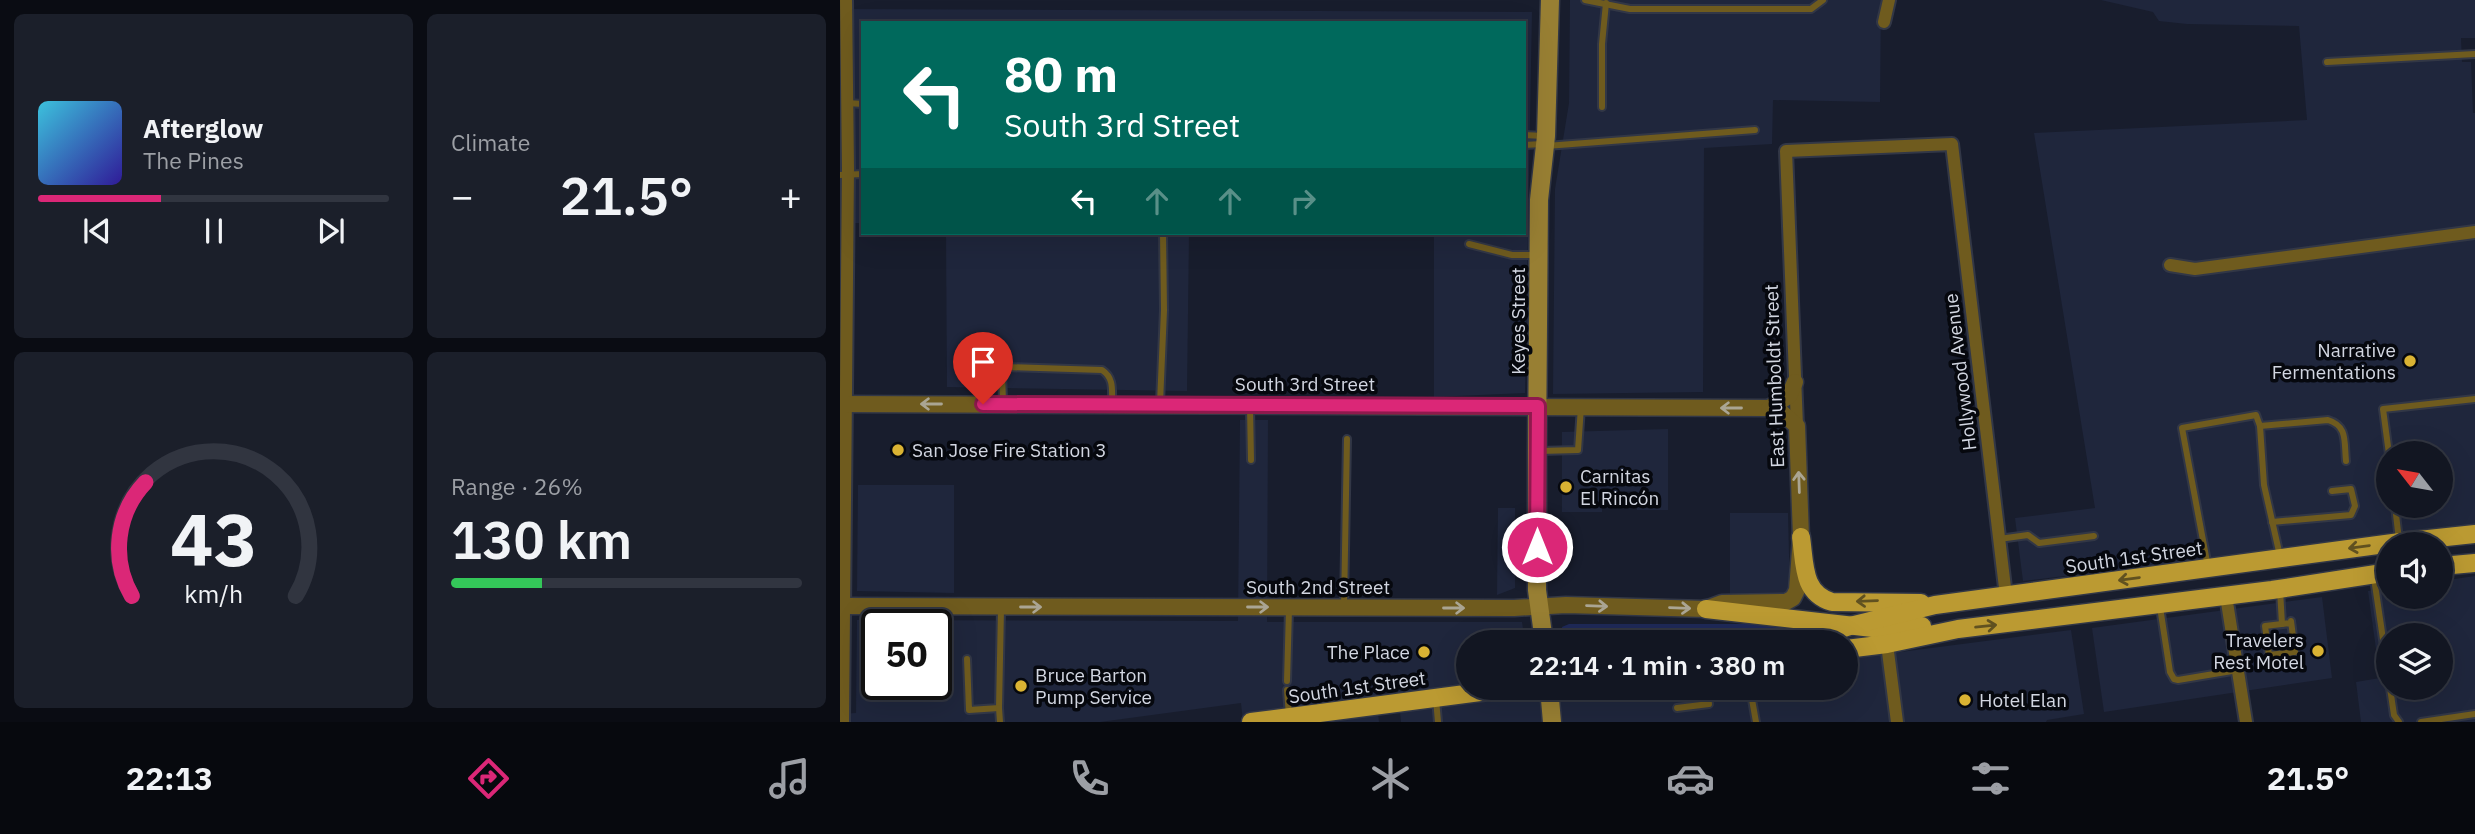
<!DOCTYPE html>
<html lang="en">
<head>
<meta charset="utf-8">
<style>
  :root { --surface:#121622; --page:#1b1f2a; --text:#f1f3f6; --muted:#9c9fa5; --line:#313540; --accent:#db2777 }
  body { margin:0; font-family:"IBM Plex Sans",sans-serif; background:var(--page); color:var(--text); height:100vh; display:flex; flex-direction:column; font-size:26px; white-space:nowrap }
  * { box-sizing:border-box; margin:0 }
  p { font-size:23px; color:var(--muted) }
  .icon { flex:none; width:38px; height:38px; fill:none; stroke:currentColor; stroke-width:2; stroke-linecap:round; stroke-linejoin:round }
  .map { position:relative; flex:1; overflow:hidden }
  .details { display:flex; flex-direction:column; gap:14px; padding:14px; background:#0a0c13; width:840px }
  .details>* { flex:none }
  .guide { position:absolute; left:21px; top:21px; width:665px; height:214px; border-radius:0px; box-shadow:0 7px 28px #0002,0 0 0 2px var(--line); background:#00695c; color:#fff; overflow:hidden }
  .needle { width:46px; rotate:301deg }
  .buttons { position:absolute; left:1536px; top:441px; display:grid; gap:14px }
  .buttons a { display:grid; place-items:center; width:77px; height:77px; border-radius:50%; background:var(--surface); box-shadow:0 7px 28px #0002,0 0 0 2px var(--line); font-size:35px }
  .speed { position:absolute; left:21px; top:609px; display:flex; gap:14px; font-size:35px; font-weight:700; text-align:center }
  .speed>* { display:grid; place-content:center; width:91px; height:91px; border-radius:50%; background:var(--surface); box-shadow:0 7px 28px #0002,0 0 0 2px var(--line); line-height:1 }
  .speed .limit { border:4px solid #111; border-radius:10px; background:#fff; color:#111 }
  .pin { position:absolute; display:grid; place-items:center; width:60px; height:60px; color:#fff; margin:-72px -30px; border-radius:50% 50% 50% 0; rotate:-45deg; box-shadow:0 0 7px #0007 }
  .pin .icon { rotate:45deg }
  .me { position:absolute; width:77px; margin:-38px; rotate:0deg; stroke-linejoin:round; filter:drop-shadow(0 0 5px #0008) }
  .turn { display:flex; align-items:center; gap:24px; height:147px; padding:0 28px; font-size:32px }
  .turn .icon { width:91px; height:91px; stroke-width:2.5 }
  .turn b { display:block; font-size:49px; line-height:60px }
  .lanes { display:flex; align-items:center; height:66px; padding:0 28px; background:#0003; justify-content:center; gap:35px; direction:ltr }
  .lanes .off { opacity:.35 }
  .big { font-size:52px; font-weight:600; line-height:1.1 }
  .details .widget { flex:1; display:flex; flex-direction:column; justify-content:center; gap:10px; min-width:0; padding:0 24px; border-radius:10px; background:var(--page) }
  .details .dial { align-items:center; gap:0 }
  .dial svg { height:182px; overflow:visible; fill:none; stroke:var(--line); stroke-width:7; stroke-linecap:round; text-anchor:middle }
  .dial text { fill:var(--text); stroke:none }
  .song { display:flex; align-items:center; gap:21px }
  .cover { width:84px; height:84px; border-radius:10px; background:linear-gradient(135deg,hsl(190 70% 55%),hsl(250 70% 35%)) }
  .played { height:7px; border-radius:4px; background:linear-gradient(90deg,var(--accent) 35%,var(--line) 35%) }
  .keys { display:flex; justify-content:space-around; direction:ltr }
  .heat { display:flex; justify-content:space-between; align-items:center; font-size:38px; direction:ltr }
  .charge { height:10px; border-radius:5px; background:linear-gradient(90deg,#34c759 26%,var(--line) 0) }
  .details .tiles { flex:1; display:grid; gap:14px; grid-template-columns:repeat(2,1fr) }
  .trip { position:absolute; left:616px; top:630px; width:402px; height:70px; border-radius:35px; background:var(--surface); box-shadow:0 7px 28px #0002,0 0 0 2px var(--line); font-weight:600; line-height:70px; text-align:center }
  .menu { display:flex; height:112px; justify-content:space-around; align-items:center; background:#07090e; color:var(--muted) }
  .menu .icon { width:49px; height:49px }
  .menu .active { color:var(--accent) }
  .menu b { font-size:32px; color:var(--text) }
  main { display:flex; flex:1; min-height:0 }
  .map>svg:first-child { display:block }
  .built { fill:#1f263c; fill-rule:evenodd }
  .green { fill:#1e2958 }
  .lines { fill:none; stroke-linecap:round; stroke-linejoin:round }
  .service-casing { stroke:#323746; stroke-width:10 }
  .minor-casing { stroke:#323746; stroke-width:16 }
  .tertiary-casing { stroke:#323746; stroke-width:19 }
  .secondary-casing { stroke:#323746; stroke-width:21 }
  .primary-casing { stroke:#323746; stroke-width:21 }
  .service { stroke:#6f5b1e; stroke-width:6 }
  .minor { stroke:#6f5b1e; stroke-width:12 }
  .tertiary { stroke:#6f5b1e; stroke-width:16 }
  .secondary { stroke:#987f33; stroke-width:18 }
  .primary { stroke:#bb9a32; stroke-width:18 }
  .oneway { stroke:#aaa593 }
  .oneway2 { stroke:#605120 }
  .route-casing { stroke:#8e194d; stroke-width:18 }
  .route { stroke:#db2777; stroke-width:12 }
  .poi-dot { fill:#dab333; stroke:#06080e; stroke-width:2.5 }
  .labels { text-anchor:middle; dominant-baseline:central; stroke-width:7; stroke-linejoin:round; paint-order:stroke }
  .street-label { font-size:19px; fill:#d2d6e1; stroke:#06080e }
  .poi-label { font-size:19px; fill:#d2d6e1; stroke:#06080e; text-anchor:start }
</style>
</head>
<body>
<main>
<section class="details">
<div class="tiles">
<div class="widget">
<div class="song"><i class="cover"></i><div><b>Afterglow</b><p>The Pines</p></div></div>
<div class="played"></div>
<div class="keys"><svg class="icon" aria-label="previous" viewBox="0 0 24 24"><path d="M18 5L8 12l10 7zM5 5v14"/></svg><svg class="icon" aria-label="pause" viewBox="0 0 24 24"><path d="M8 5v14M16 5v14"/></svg><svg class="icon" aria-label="next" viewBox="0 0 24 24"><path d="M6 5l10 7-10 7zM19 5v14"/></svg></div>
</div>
<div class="widget"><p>Climate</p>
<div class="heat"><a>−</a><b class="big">21.5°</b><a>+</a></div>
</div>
<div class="widget dial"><svg viewBox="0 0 100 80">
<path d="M14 69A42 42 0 1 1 86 69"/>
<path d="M14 69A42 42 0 0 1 20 19" stroke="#db2777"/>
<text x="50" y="56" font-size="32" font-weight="700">43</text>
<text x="50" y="72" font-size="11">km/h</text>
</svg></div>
<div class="widget"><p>Range · 26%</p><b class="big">130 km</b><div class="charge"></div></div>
</div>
</section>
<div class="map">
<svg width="1635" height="722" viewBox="0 0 1635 722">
  <rect width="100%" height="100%" fill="#181d2d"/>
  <!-- built -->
  <g class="built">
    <path d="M 730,0 L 1041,0 L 1040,102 L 933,100 L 932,144 L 864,148 L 863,392 L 713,394 L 715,189 L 729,103 Z"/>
    <path d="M 1261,0 L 1635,0 L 1635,38 L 1621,38 L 1622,62 L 1631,62 L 1633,113 L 1635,113 L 1635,526 L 1183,581 L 1175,518 L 1255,508 L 1194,133 L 1467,120 L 1459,26 L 1347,24 L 1319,21 L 1313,12 ZM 1549,453 L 1601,453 L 1601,506 L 1549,506 Z"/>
    <path d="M 0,9 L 692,12 L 685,393 L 594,397 L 594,233 L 684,233 L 684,23 L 23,23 L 23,223 L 0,223 Z"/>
    <path d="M 106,233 L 349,233 L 347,391 L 107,387 Z"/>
    <path d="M 400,420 L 428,420 L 427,622 L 682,622 L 685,642 L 628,642 L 628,688 L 690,688 L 692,700 L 787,688 L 1006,688 L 1006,659 L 1231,630 L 1244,714 L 1207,720 L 1206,722 L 561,722 L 557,683 L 535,686 L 539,722 L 403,722 L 401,703 L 260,722 L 0,722 L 0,714 L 16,713 L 17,620 L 398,621 ZM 37,625 L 96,625 L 96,684 L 37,684 Z"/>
    <path d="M 828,429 L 828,510 L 797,510 L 796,491 L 763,493 L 762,512 L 722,512 L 722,432 Z"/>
    <path d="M 18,485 L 114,485 L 114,593 L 17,591 Z"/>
    <path d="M 658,508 L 675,508 L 675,588 L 657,595 Z"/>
    <path d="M 890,513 L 948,513 L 950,597 L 890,597 Z"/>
    <path d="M 1635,576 L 1635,722 L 1521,722 L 1516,682 L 1540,678 L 1528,591 L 1549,588 L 1549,597 L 1601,597 L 1601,581 ZM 1549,635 L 1601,635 L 1601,688 L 1549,688 Z"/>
    <path d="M 1482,597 L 1492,678 L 1264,712 L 1252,628 Z"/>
  </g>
  <!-- green -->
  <path class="green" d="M 729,624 L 925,624 L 964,629 L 874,642 L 723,642 L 722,627 Z"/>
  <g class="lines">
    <!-- service casing -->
    <g class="service-casing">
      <g id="service">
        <path d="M 745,0 L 790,9 L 971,9 L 983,0"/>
        <path d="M 1487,62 L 1635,54"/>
        <path d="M 7,103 L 23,104"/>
        <path d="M 762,107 L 762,44 L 766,3"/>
        <path d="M 684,135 L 704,136"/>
        <path d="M 684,145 L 702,144"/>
        <path d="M 706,146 L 915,130"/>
        <path d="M 0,175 L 23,174"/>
        <path d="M 629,244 L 672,255 L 697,255"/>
        <path d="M 163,403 L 162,371 L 165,367 L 262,370 C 274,378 272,389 272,403"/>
        <path d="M 320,403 L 324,310 L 323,233"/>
        <path d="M 410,407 L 411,460"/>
        <path d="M 1420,426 L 1488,420 C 1508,426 1504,442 1506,461"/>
        <path d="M 699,451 L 738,450 L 741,407"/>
        <path d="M 1549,454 L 1543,409 L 1635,399"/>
        <path d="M 1555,506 L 1559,540"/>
        <path d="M 1432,522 L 1511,515 L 1515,506 L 1511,489 L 1492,491"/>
        <path d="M 1159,539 L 1188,535 L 1199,543 L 1254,536"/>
        <path d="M 1368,567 L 1342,428 L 1416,415 L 1420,426 L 1424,485 L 1440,556"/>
        <path d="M 1534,578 L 1549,680"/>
        <path d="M 1440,590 L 1442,624"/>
        <path d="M 504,606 L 507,439"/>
        <path d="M 1320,607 L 1330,672 L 1334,679 L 1338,680 L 1398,670"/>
        <path d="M 1451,621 L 1455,652 L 1429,655 L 1425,626 L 1451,623"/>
        <path d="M 127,659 L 129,710 L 159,708 L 161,609"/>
        <path d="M 447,681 L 449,609"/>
        <path d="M 910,688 L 916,722"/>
        <path d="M 1550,688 L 1554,715 L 1559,722"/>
        <path d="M 447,690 L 449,716"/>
        <path d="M 596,699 L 598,722"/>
        <path d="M 159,708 L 160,722"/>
        <path d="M 837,708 L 869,704 L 867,688"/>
        <path d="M 1581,722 L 1635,714"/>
      </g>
    </g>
    <!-- minor casing -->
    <g class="minor-casing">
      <g id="minor">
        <path d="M 1044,22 L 1049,0"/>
        <path d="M 1330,265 L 1355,269 L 1635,232"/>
        <path d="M 957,426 L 946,151 L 1112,144 L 1166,596"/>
        <path d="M 1386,596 L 1406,722"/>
        <path d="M 1047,644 L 1057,722"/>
        <path d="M 3,722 L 8,168 L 6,0"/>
      </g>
    </g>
    <!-- tertiary casing -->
    <g class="tertiary-casing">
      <g id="tertiary">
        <path d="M 0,404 L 929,408 L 941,412 L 957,426 L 961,537 L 957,590 L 953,598 L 946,602 L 882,603 L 866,609 L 726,605 L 674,608 L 0,606"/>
        <path d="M 929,408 L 949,396 L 955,382"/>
      </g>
    </g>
    <!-- secondary casing -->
    <g class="secondary-casing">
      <g id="secondary">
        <path d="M 704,642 L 697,590 L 697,451 L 699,200 L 706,136 L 710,0"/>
        <path d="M 709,688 L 712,722"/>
      </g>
    </g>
    <!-- primary casing -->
    <g class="primary-casing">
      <g id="primary">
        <path d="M 961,537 C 965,564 962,593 992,602 L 1081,603"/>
        <path d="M 1601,566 L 1635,563"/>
        <path d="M 866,609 L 1050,630 L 1082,626"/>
        <path d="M 962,642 L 1010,626 L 1095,605 L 1560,542 L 1635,534"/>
        <path d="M 1006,649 L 1047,644 L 1118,629 L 1432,590 L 1549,572"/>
        <path d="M 411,722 L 671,688"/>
      </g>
    </g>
    <!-- service -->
    <use href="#service" class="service"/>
    <!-- minor -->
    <use href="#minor" class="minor"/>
    <!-- tertiary -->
    <use href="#tertiary" class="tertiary"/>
    <!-- secondary -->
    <use href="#secondary" class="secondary"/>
    <!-- primary -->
    <use href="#primary" class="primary"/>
  </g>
  <!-- one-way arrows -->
  <defs><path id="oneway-shaft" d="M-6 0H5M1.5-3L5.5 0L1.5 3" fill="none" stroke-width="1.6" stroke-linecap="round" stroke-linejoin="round" transform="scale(1.75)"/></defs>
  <g class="oneway">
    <use href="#oneway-shaft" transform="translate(91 404) rotate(-180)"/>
    <use href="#oneway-shaft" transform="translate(891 408) rotate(-180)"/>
    <use href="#oneway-shaft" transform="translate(959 482) rotate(-92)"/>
    <use href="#oneway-shaft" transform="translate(757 606) rotate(2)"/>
    <use href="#oneway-shaft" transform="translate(191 607)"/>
    <use href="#oneway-shaft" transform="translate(418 607)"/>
    <use href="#oneway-shaft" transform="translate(614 608)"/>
    <use href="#oneway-shaft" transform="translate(840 608) rotate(2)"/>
  </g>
  <g class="oneway2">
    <use href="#oneway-shaft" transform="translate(1519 547) rotate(172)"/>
    <use href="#oneway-shaft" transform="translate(1289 579) rotate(172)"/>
    <use href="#oneway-shaft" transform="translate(1027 601) rotate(178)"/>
    <use href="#oneway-shaft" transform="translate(1146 626) rotate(-6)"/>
  </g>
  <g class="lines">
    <!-- route casing -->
    <g class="route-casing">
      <path id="route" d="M 143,404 L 698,406 L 697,547"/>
    </g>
    <!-- route -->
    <use href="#route" class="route"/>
  </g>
  <!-- markers -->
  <g class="poi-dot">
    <circle cx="1570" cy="361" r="7"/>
    <circle cx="58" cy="450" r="7"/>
    <circle cx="726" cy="487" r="7"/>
    <circle cx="1478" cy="651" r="7"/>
    <circle cx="584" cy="652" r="7"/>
    <circle cx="181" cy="686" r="7"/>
    <circle cx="1125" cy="700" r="7"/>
  </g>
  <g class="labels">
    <!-- street labels -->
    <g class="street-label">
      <text transform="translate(678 321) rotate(-90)">Keyes Street</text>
      <text transform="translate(1120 372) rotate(-97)">Hollywood Avenue</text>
      <text transform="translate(934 376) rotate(-92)">East Humboldt Street</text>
      <text x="465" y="384">South 3rd Street</text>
      <text transform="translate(1294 557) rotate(-8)">South 1st Street</text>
      <text x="478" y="587">South 2nd Street</text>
      <text transform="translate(517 687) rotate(-8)">South 1st Street</text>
    </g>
    <!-- poi labels -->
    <g class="poi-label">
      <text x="1556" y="350" text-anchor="end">Narrative<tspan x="1556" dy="22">Fermentations</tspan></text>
      <text x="72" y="450">San Jose Fire Station 3</text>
      <text x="740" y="476">Carnitas<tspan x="740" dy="22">El Rincón</tspan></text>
      <text x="1464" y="640" text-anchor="end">Travelers<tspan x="1464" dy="22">Rest Motel</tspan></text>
      <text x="570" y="652" text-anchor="end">The Place</text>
      <text x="195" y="675">Bruce Barton<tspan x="195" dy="22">Pump Service</tspan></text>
      <text x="1139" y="700">Hotel Elan</text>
    </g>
  </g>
</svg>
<div class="buttons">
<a><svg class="needle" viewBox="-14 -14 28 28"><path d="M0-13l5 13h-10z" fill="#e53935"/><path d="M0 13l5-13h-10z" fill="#9c9fa5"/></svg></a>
<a><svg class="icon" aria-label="sound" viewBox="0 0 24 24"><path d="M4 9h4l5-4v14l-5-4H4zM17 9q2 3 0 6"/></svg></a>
<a><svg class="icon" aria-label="layers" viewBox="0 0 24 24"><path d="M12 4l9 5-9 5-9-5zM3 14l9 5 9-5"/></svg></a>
</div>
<div class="speed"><div class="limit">50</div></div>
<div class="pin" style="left:143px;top:404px;background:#d93025"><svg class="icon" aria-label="arrive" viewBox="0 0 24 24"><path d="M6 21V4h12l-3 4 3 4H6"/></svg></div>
<svg class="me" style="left:697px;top:547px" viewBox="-20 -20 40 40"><circle r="17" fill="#db2777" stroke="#fff" stroke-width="3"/><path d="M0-11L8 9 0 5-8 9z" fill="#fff"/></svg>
<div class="trip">22:14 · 1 min · 380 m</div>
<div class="guide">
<div class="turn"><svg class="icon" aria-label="left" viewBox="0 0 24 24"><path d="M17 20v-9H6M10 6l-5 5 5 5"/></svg><div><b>80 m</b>South 3rd Street</div></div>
<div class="lanes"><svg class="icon" aria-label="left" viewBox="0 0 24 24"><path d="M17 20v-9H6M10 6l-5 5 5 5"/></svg><svg class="icon off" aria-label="ahead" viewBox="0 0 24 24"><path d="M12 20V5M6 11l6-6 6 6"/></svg><svg class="icon off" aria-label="ahead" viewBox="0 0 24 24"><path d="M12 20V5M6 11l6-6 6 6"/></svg><svg class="icon off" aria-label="right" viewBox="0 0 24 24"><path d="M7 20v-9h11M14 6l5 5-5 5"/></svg></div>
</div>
</div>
</main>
<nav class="menu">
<b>22:13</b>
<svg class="icon active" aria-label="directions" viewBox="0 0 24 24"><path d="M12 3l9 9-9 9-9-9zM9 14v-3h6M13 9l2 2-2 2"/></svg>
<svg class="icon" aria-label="music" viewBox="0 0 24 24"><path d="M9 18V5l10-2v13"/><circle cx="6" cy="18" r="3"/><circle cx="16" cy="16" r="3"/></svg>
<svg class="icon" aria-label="phone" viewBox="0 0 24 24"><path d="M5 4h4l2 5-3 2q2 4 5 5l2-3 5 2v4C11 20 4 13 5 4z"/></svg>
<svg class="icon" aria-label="climate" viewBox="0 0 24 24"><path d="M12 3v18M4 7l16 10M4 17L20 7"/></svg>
<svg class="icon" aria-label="car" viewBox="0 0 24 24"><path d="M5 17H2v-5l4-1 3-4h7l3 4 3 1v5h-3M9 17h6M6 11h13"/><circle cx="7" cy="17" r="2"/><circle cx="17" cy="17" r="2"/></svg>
<svg class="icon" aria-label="filters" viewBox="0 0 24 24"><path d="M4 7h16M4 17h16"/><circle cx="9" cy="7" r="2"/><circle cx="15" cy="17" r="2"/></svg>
<b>21.5°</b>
</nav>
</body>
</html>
